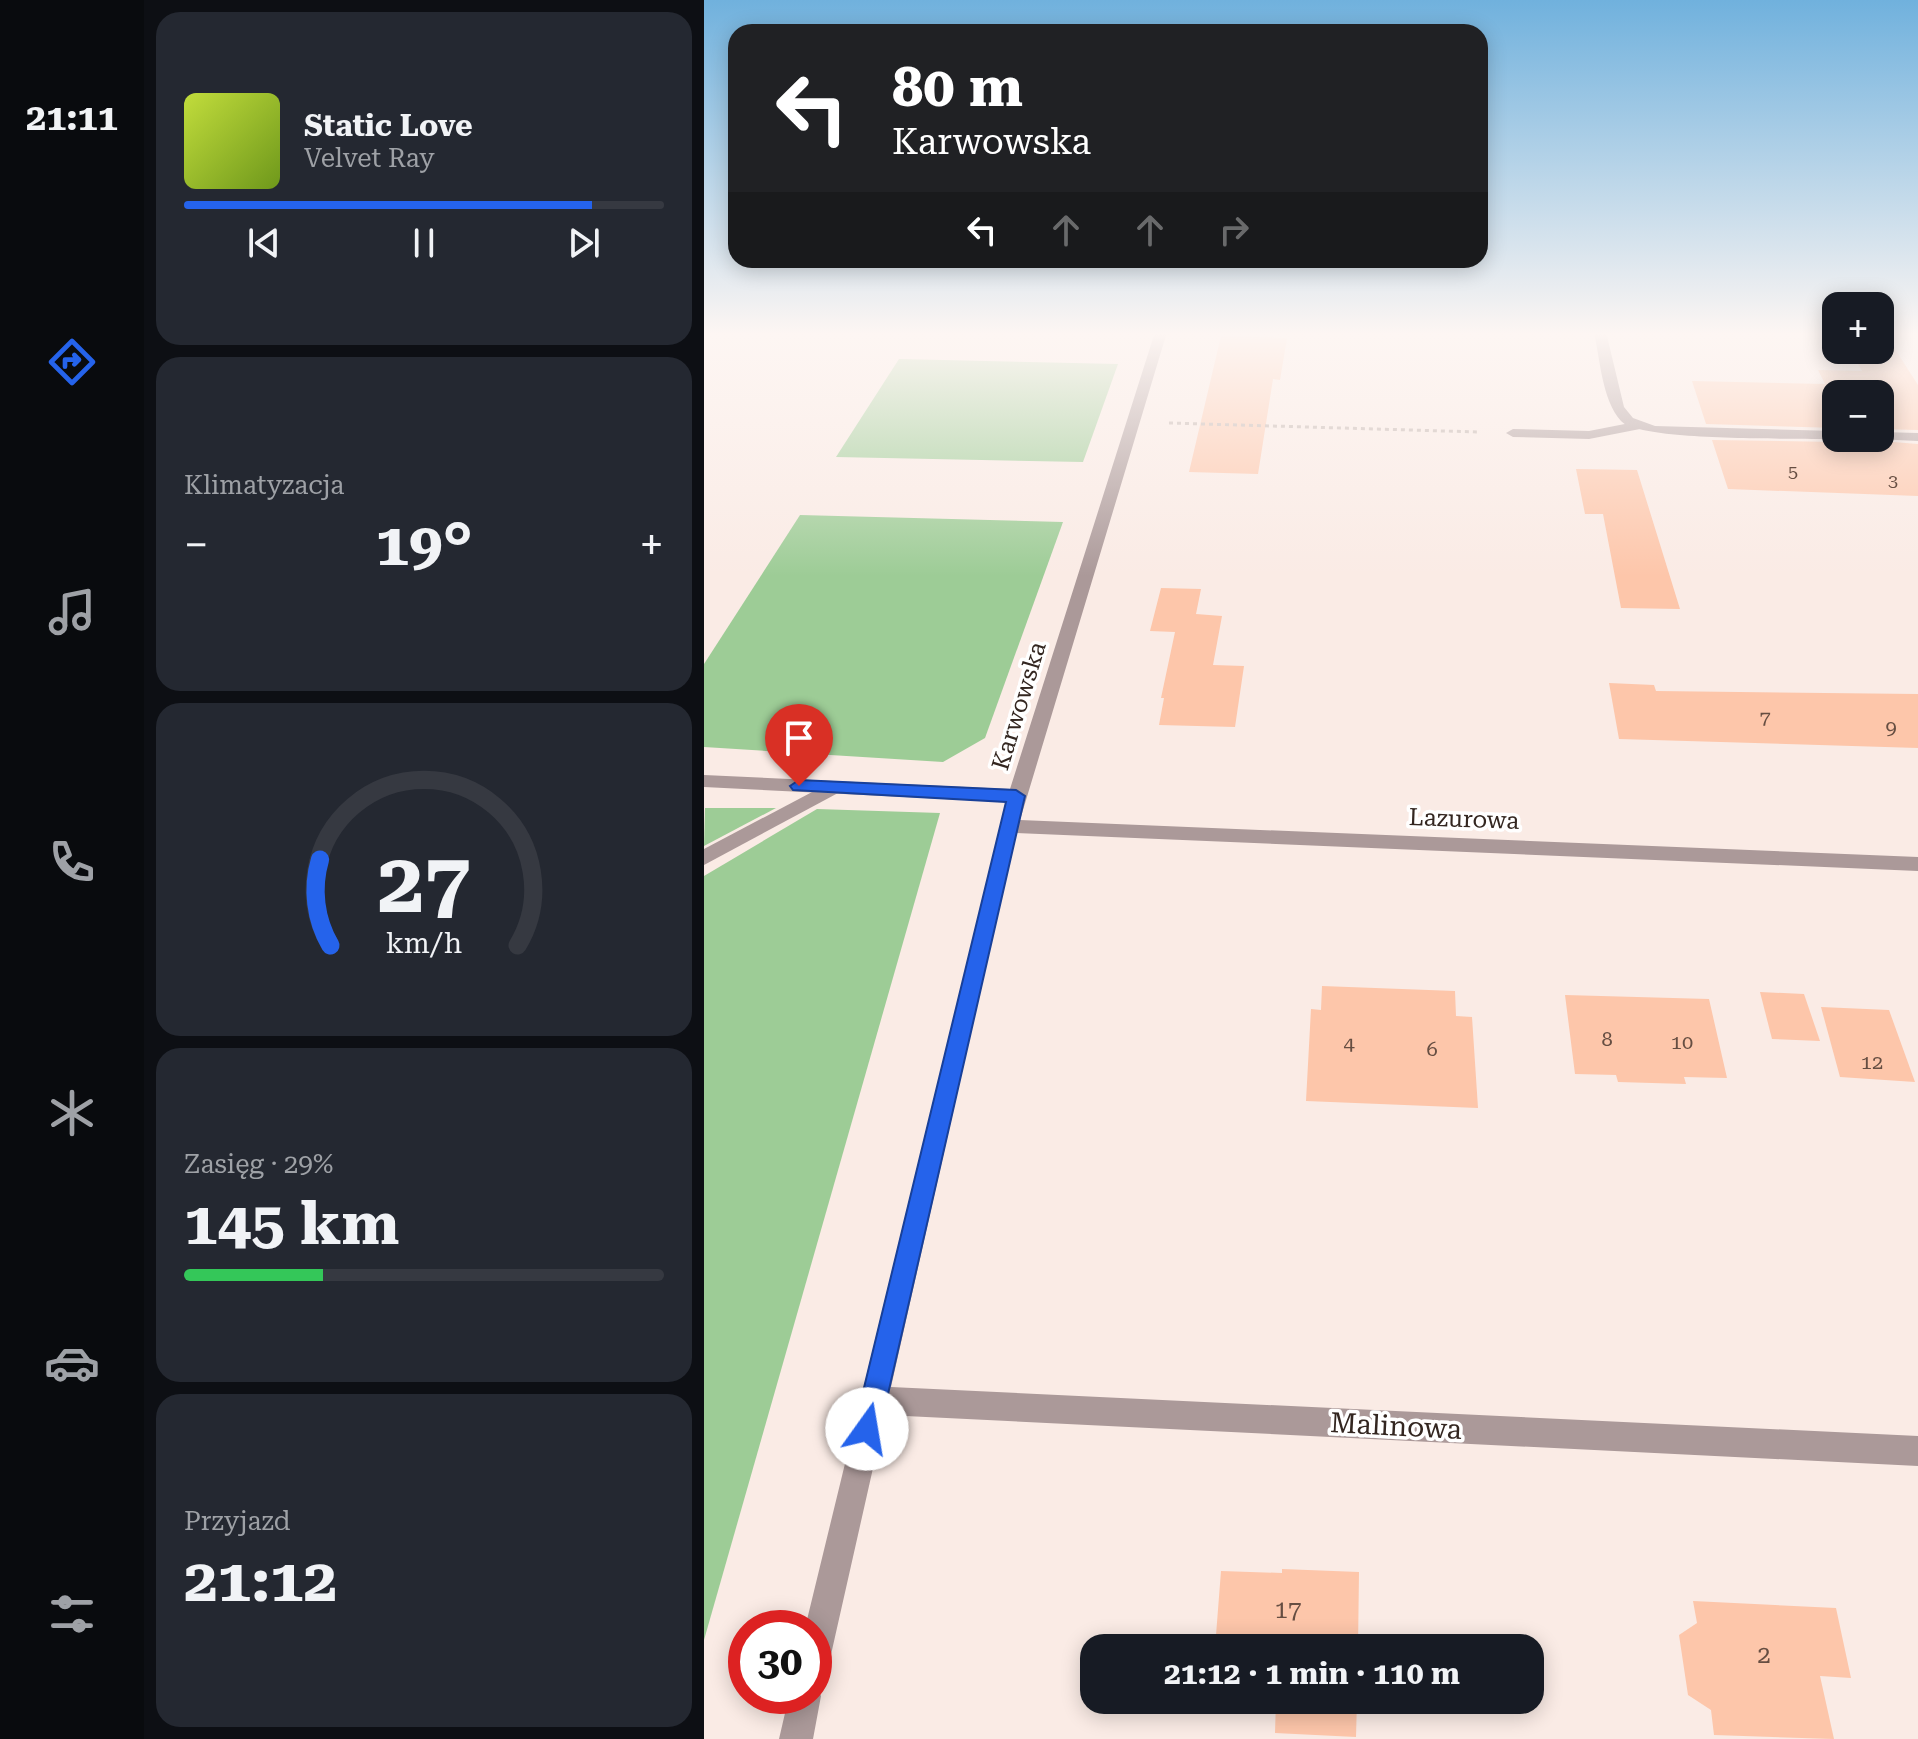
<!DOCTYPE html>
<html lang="pl">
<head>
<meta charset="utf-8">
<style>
  :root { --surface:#171b24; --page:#242831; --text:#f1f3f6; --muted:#9ea1a6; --line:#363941; --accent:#2563eb }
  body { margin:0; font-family:"Roboto Serif",serif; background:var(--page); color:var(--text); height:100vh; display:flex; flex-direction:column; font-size:30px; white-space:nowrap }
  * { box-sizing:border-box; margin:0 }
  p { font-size:26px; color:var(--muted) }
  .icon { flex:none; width:44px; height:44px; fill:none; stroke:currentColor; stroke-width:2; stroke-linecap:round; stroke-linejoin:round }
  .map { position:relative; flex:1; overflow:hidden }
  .panel { display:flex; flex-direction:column; gap:12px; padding:12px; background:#0d0f14; width:560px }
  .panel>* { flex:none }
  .hud { position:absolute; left:24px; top:24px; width:760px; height:244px; border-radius:24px; box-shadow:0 4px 20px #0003; background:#202124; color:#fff; overflow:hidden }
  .fabs { position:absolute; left:1118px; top:292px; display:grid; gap:16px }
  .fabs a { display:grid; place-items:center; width:72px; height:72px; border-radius:16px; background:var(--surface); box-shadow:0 4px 20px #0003; font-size:40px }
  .speed { position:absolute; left:24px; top:1610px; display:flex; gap:16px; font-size:40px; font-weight:700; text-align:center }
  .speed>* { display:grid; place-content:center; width:104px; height:104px; border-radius:50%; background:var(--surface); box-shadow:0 4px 20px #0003; line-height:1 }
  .speed .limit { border:12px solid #d22; background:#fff; color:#111 }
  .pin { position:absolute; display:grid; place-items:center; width:68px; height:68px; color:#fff; margin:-82px -34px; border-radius:50% 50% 50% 0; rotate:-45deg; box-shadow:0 0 8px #0007 }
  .pin .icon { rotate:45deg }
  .me { position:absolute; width:88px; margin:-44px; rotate:13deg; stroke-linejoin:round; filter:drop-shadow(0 0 6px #0008) }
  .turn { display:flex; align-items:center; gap:28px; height:168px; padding:0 32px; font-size:36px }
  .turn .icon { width:104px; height:104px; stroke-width:2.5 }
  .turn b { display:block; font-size:56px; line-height:68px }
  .lanes { display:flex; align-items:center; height:76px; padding:0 32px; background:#0003; justify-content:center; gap:40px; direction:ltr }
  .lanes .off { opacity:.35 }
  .big { font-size:60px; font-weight:700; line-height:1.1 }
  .panel .widget { flex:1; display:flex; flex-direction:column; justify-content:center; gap:12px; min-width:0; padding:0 28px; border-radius:24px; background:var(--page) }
  .panel .dial { align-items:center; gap:0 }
  .dial svg { height:208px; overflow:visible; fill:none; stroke:var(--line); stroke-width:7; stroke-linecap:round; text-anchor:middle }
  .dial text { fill:var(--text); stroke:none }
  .song { display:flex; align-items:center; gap:24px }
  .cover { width:96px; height:96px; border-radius:12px; background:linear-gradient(135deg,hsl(70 70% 55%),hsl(80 70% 35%)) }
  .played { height:8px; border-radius:4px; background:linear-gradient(90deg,var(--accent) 85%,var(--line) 85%) }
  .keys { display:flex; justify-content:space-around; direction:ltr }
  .heat { display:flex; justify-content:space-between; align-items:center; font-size:44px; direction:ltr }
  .charge { height:12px; border-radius:6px; background:linear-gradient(90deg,#34c759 29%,var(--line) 0) }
  .trip { position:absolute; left:376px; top:1634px; width:464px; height:80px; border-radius:24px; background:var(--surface); box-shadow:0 4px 20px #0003; font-weight:700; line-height:80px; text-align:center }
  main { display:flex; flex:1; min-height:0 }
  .tab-bar { display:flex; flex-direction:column; width:144px; justify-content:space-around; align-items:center; background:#090b0e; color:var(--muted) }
  .tab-bar .icon { width:56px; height:56px }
  .tab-bar .on { color:var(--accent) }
  .tab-bar b { font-size:36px; color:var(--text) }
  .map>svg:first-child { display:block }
  .green { fill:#9dcc96 }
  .building { fill:#fdc6aa }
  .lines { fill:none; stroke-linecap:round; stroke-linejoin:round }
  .path { stroke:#bbada7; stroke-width:3; stroke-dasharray:4 4; stroke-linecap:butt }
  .lane { fill:#ab9999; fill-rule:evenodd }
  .street { fill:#ab9999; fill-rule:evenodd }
  .route { fill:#2563eb; stroke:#184099; stroke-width:2 }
  .labels { text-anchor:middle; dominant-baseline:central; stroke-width:7; stroke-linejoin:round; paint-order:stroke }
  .far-number-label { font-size:18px; fill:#664e42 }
  .number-label { font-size:20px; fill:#664e42 }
  .street-label { font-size:24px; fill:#332620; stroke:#fff }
  .near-number-label { font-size:24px; fill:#664e42 }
  .near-street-label { font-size:28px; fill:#332620; stroke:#fff }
</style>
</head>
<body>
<main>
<nav class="tab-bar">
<b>21:11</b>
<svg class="icon on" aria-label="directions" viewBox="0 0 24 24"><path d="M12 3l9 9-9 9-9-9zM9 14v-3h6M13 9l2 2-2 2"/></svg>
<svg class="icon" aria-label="music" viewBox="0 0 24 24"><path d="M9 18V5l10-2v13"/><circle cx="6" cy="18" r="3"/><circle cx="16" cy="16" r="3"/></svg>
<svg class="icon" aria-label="phone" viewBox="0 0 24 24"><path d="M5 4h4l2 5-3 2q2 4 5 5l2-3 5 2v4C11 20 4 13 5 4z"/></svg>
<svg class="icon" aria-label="climate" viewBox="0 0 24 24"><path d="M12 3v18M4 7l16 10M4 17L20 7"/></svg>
<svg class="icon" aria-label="car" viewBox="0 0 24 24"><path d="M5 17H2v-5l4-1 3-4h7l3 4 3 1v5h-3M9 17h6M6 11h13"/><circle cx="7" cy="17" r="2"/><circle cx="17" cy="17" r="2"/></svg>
<svg class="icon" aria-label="filters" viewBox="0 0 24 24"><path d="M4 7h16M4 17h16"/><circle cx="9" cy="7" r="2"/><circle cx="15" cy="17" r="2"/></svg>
</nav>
<section class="panel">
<div class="widget">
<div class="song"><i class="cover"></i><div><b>Static Love</b><p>Velvet Ray</p></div></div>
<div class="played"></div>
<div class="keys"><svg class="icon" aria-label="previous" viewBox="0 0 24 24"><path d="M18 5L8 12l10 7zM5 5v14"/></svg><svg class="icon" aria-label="pause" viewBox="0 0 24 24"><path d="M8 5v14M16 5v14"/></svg><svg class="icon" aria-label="next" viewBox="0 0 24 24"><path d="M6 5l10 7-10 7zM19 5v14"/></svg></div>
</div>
<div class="widget"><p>Klimatyzacja</p>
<div class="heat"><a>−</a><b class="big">19°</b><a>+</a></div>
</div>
<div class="widget dial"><svg viewBox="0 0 100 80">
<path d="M14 69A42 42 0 1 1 86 69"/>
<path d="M14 69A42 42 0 0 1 10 36" stroke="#2563eb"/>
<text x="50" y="56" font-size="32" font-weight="700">27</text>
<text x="50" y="72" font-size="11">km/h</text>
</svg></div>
<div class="widget"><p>Zasięg · 29%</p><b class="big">145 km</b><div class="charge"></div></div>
<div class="widget"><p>Przyjazd</p><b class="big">21:12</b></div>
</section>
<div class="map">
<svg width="1214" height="1739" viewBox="0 0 1214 1739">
  <rect width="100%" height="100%" fill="#faebe5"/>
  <!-- green -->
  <g class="green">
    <path d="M 195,359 L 196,359 L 414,364 L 379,462 L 132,457 Z"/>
    <path d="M 96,515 L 359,522 L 281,738 L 239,762 L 0,747 L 0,664 Z"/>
    <path d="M 1,808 L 72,808 L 0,846 Z"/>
    <path d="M 113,809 L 236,813 L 0,1640 L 0,876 Z"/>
  </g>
  <!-- building -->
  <g class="building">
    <path d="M 1176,332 L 1180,332 L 1214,385 L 1214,430 L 1176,429 L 1176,394 L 1132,394 L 1132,428 L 1002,424 L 988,381 L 1121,384 L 1114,370 L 1158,371 L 1146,350 L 1176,350 Z"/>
    <path d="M 517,336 L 583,338 L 576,380 L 569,379 L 554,474 L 485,472 Z"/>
    <path d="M 1139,438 L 1214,444 L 1214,496 L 1024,489 L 1008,440 L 1132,442 Z"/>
    <path d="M 872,469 L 933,470 L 976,609 L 917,608 L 899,514 L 881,514 Z"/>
    <path d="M 457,588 L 497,589 L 492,614 L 518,616 L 509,665 L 540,666 L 531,727 L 455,725 L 460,698 L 457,698 L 471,632 L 446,631 Z"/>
    <path d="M 905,683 L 950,685 L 952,691 L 1214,694 L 1214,748 L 915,739 Z"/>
    <path d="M 618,986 L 751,991 L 752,1016 L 768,1017 L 774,1108 L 602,1101 L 607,1009 L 617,1010 Z"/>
    <path d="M 1056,992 L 1100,994 L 1116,1041 L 1068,1039 Z"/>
    <path d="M 861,995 L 1005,999 L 1023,1078 L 980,1077 L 982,1084 L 914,1082 L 912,1075 L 871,1074 Z"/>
    <path d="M 1117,1007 L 1185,1010 L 1211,1082 L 1136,1077 Z"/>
    <path d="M 578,1569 L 655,1572 L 654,1648 L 511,1648 L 517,1571 L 578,1573 Z"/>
    <path d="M 989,1601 L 1132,1608 L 1147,1678 L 1116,1676 L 1130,1739 L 1010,1735 L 1007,1710 L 984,1695 L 975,1635 L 993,1623 Z"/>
    <path d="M 572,1700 L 653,1700 L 652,1737 L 571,1733 Z"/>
  </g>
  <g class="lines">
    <!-- path -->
    <path class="path" d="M 465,423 L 775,432"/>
    <!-- lane -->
    <g class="lane">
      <path d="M 931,422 L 936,423 L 936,429 L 885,439 L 809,437 L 802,433 L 809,429 L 885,431 Z"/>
      <path d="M 127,782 L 136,788 L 134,793 L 0,865 L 0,849 Z"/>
    </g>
    <!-- street -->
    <g class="street">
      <path d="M 451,332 L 463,332 L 316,820 L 1214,857 L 1214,871 L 312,833 L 187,1387 L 1214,1436 L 1214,1466 L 181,1415 L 126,1659 L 121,1670 L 110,1675 L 110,1628 L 101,1628 L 302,802 L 0,787 L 0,775 L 306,789 Z"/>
      <path d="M 890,332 L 902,332 L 920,407 L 929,418 L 951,426 L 1132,431 L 1132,438 L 1136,438 L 1132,439 C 1096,438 936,442 917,421 C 898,400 896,359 890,332 Z"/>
      <path d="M 1176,432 L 1214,433 L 1214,441 L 1171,439 L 1176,438 Z"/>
      <path d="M 110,1683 L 117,1696 L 109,1739 L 75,1739 L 85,1696 L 110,1696 Z"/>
    </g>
  </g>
  <!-- sky -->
  <linearGradient id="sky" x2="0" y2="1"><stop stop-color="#70b1dd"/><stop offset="0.58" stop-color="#fdf6f3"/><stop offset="1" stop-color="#fdf6f3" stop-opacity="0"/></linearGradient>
  <rect width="1214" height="576" fill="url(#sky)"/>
  <!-- route -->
  <path class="route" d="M 95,780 L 312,790 L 321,796 L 176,1429 L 172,1438 L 163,1442 L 153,1438 L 150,1429 L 302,802 L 89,790 L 86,786 Z"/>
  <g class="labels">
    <!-- far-number labels -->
    <g class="far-number-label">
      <text x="1089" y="471">5</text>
      <text x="1189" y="480">3</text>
    </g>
    <!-- number labels -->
    <g class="number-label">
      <text x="1061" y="718">7</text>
      <text x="1187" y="727">9</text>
      <text x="903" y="1039">8</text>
      <text x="978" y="1042">10</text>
      <text x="645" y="1043">4</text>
      <text x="728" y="1049">6</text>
      <text x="1168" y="1062">12</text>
    </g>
    <!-- street labels -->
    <g class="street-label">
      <text transform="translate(315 706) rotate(-73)">Karwowska</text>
      <text transform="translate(760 819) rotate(2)">Lazurowa</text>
    </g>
    <!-- near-number labels -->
    <g class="near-number-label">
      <text x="584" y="1610">17</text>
      <text x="1060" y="1655">2</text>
    </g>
    <!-- near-street labels -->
    <g class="near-street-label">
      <text transform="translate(692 1426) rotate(3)">Malinowa</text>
    </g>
  </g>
</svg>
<div class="fabs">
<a>+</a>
<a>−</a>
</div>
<div class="speed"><div class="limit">30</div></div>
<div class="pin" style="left:95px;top:786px;background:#d93025"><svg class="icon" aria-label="arrive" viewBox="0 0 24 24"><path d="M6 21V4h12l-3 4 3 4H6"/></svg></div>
<svg class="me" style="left:163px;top:1429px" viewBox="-20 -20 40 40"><circle r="19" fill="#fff"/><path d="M0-13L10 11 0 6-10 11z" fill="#2563eb"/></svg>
<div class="trip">21:12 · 1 min · 110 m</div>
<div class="hud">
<div class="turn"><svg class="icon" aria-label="left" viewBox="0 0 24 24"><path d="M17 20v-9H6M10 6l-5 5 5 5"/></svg><div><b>80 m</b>Karwowska</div></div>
<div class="lanes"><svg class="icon" aria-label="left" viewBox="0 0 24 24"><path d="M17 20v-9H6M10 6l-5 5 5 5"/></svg><svg class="icon off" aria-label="ahead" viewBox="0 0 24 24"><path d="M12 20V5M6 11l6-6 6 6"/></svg><svg class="icon off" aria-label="ahead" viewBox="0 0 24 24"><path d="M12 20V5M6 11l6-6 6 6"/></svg><svg class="icon off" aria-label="right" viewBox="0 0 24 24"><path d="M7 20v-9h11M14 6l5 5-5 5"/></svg></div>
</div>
</div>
</main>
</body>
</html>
